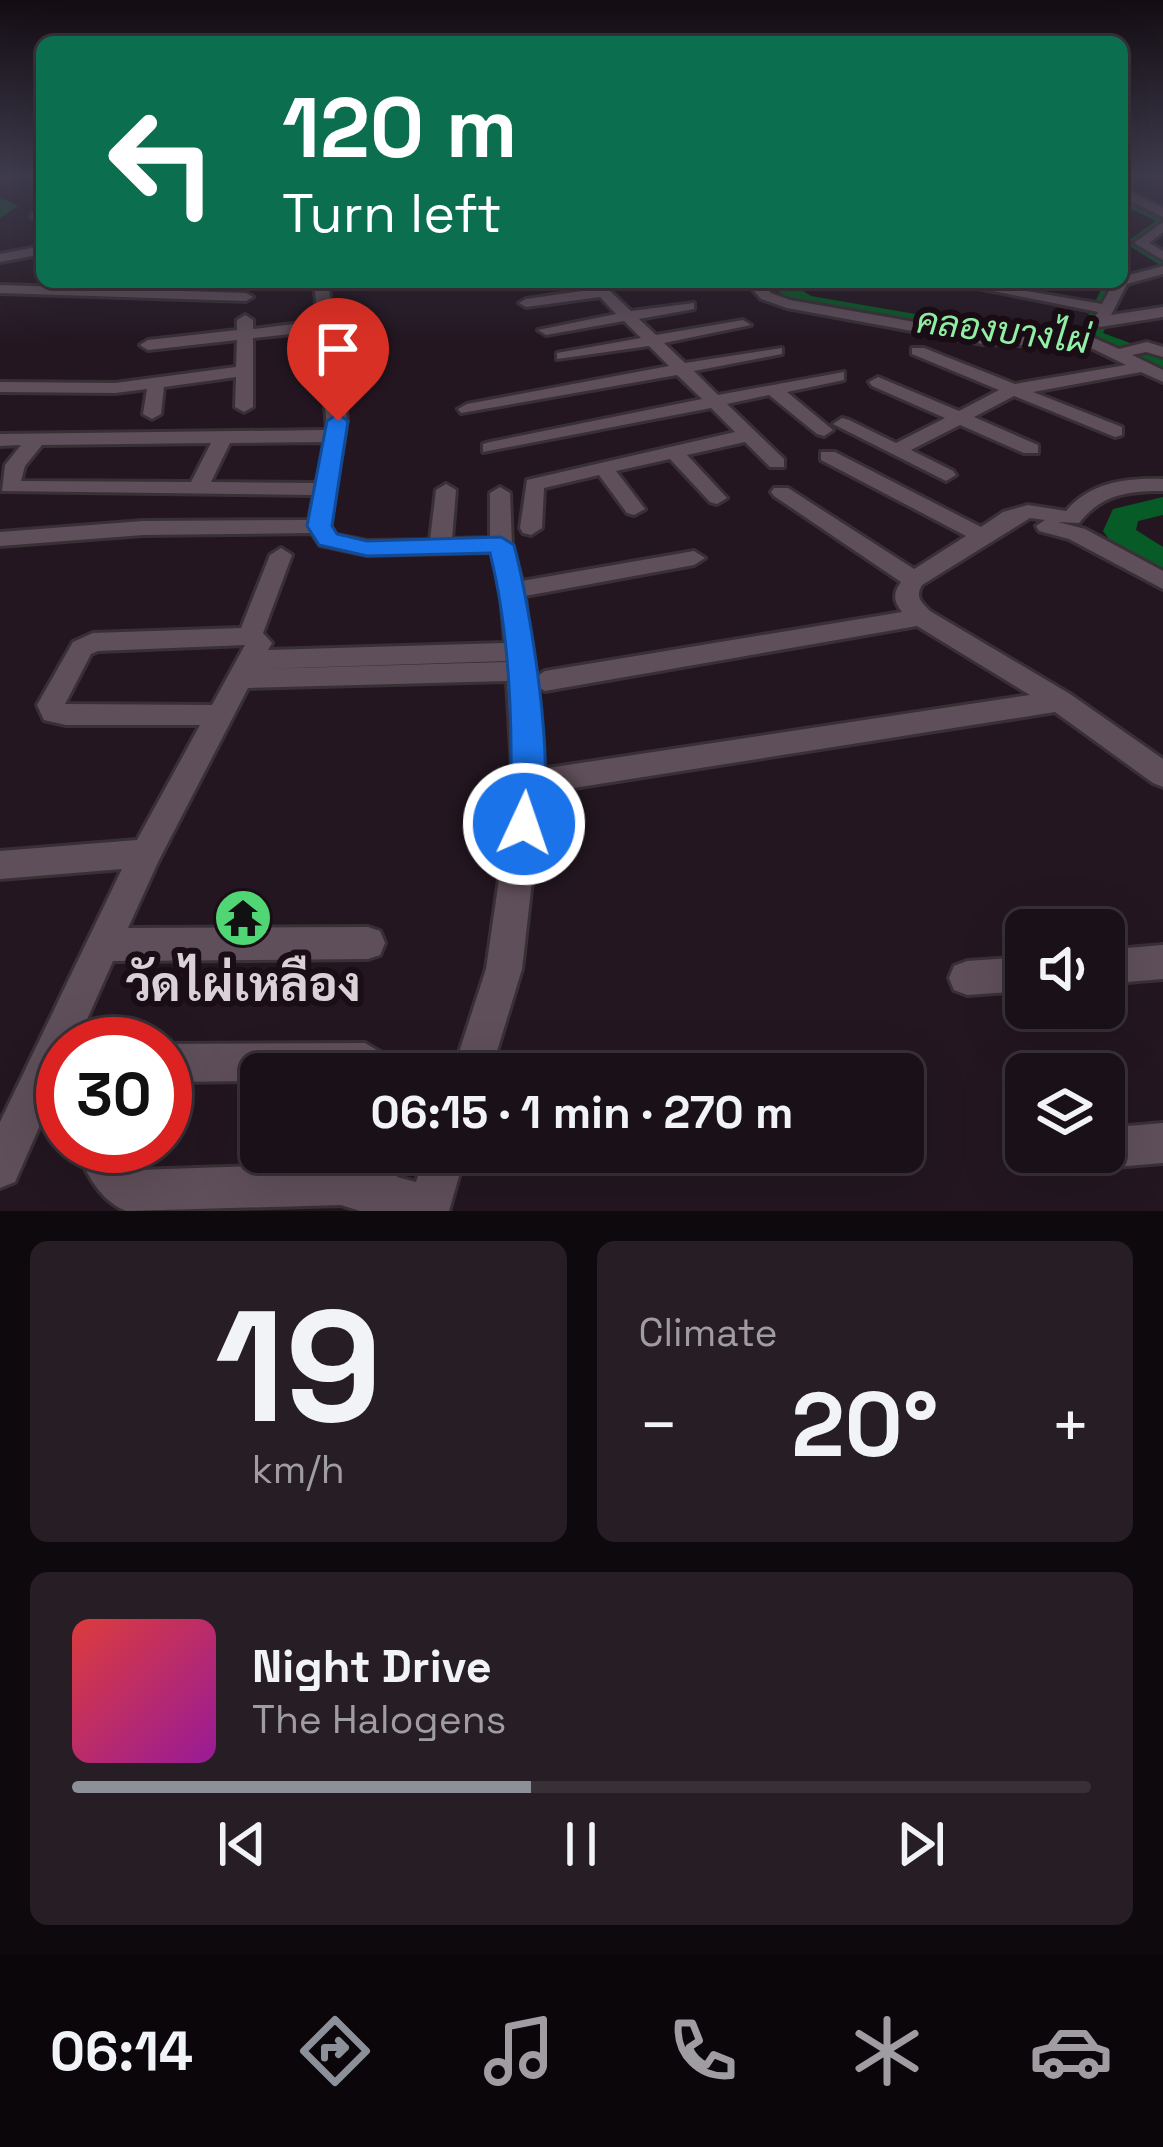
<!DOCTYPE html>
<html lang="en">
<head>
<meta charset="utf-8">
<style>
  :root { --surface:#1a1018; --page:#271e25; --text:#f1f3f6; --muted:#9f9da2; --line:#383037; --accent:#8c9099 }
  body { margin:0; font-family:"Space Grotesk",Sarabun,sans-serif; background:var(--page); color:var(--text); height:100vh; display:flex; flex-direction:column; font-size:45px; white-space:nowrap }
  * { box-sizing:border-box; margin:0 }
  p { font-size:39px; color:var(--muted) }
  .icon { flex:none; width:66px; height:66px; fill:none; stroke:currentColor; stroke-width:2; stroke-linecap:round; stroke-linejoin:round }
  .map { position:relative; height:1211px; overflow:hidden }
  .details { display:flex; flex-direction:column; gap:30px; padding:30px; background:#0e090d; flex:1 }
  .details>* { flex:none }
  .guide { position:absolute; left:36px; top:36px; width:1092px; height:252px; border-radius:18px; box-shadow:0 12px 48px #0002,0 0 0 3px var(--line); background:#0b6e4f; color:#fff; overflow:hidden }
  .fabs { position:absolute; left:1005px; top:909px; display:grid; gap:24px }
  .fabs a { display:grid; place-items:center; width:120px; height:120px; border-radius:18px; background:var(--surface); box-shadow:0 12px 48px #0002,0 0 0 3px var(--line); font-size:60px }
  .speed { position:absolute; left:36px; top:1017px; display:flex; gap:24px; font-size:60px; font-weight:700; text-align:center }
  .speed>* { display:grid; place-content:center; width:156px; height:156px; border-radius:50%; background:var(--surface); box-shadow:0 12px 48px #0002,0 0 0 3px var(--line); line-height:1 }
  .speed .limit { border:18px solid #d22; background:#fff; color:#111 }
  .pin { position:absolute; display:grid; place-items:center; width:102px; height:102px; color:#fff; margin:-123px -51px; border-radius:50% 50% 50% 0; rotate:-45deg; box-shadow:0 0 12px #0007 }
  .pin .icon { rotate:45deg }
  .me { position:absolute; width:132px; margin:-66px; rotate:3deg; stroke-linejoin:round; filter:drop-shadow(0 0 9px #0008) }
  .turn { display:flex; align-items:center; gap:42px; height:252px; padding:0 48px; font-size:54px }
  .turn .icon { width:156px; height:156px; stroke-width:2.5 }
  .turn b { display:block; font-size:84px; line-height:102px }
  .big { font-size:90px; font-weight:600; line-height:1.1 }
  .details .card { flex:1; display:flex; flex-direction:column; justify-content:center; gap:18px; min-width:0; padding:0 42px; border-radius:18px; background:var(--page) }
  .details .dial { align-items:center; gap:0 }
  .dial b { font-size:156px; line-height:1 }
  .song { display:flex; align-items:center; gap:36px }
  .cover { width:144px; height:144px; border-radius:18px; background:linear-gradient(135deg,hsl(0 70% 55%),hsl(300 70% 35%)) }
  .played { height:12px; border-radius:6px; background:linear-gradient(90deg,var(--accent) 45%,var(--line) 45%) }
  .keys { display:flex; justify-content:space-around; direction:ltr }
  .heat { display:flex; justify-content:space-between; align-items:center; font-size:66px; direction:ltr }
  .details .tiles { flex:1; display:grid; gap:30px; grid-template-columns:1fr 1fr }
  .card:last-child { grid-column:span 2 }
  .trip { position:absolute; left:240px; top:1053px; width:684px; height:120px; border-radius:18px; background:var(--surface); box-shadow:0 12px 48px #0002,0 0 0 3px var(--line); font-weight:600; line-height:120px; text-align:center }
  .menu { display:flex; height:192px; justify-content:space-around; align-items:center; background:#0a060a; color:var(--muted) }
  .menu .icon { width:84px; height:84px }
  .menu .current { color:var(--accent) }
  .menu b { font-size:54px; color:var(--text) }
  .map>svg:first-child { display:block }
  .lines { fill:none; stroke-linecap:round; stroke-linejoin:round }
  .river { fill:#075b26; fill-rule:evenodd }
  .minor-casing { stroke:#393036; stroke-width:6 }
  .minor { fill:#5f4f5a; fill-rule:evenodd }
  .route { fill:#1a73e8; stroke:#114b97; stroke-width:3 }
  .labels { text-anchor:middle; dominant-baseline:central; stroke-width:12; stroke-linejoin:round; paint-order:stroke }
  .far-water-label { font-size:36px; font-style:italic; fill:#91f3a5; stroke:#1a0d16 }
  .near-poi-label { font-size:48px; font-weight:bold; fill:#dad1d7; stroke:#1a0d16 }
</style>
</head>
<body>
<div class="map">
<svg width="1163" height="1211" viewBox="0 0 1163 1211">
  <rect width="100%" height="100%" fill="#231620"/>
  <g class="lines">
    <!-- river -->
    <g class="river">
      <path d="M 1122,193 L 1163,210 L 1163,232 L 1148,243 L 1163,252 L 1163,267 L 1125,243 L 1156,221 L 1122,205 Z"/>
      <path d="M 0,197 L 18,206 L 0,218 Z"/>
      <path d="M 1123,278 L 1127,282 L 1103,333 L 1163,355 L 1163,372 L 1089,344 L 979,339 L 804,308 L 763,282 L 789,282 L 811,296 L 979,325 L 1081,330 L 1105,282 L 1122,282 Z"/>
      <path d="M 1163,497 L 1163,515 L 1138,521 L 1136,530 L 1163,547 L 1163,572 L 1117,550 L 1103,531 L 1113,509 Z"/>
    </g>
    <!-- minor casing -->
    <g class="minor-casing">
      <g id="minor">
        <path d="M 1122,176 L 1127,176 L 1128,191 L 1163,208 L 1163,217 L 1122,197 Z"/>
        <path d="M 42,212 L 42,220 L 31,217 L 33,214 Z"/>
        <path d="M 1163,222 L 1163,232 L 1149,243 L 1163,251 L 1163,260 L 1134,243 Z"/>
        <path d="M 42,246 L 42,254 L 0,262 L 0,254 Z"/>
        <path d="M 1163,266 L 1163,274 L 1127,284 L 1111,315 L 1163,307 L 1163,317 L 1100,327 L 1092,322 L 1098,312 L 978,288 L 985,284 L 1102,304 L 1114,282 L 1122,282 L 1122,277 Z"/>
        <path d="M 314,282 L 328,282 L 347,420 L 330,526 L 336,535 L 367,541 L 430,540 L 436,490 L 446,484 L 456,490 L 452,539 L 490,538 L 490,493 L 500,487 L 510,493 L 512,545 L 522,581 L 694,551 L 705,558 L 694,565 L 525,596 L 533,679 L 545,671 L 902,612 C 893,601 893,593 901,582 L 774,496 L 771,492 L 774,488 L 788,488 L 914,569 L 966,536 L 821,460 L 821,452 L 835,452 L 981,527 L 1003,512 L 1028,505 L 1066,511 C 1091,482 1126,478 1163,479 L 1163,491 C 1128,491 1102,494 1079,523 L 1058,522 L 1085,529 L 1163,571 L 1163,589 L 1069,539 L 1039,531 L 1036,526 L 1045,520 L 1030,518 L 922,585 C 915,597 921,602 930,611 L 1070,694 L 1163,759 L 1163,787 L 1153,783 L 1055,712 L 542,793 L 522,969 L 490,1074 L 452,1074 L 486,969 L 513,783 L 507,681 L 248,688 L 159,860 L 128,928 L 368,927 L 380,931 L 385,943 L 380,955 L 368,959 L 113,961 L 76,1044 L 63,1044 L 63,1073 L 15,1182 L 0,1188 L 0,1122 L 122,869 L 0,879 L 0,851 L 137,840 L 200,725 L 66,725 L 44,720 L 37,705 L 73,642 L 93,633 L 241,628 L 270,555 L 281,548 L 292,555 L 263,633 L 272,643 L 268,650 L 505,643 L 501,590 L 492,552 L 367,555 L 320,545 L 312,533 L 143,535 L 0,546 L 0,532 L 143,521 L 309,520 L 314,495 L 2,491 L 5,465 L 21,445 L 0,446 L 0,434 L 327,430 L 319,331 L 253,338 L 253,407 L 244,412 L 235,407 L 236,377 L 164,387 L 161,414 L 152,419 L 143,414 L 147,389 L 115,393 L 0,392 L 0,382 L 115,383 L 236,367 L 237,340 L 148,350 L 140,345 L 148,340 L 237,330 L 237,320 L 245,315 L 253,320 L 253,329 L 318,321 ZM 325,442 L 317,483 L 211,482 L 230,443 ZM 211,443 L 191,482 L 21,481 L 25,466 L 42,445 ZM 917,626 L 1030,695 L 541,769 L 533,684 L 545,691 ZM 245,645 L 212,705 L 65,704 L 91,654 L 98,651 ZM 506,661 L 506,662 L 262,669 Z"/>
        <path d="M 503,282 L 548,282 C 538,289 513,289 503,282 Z"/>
        <path d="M 597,282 L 611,282 L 610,291 L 631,311 L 694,303 L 694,309 L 639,319 L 656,335 L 743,320 L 751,325 L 664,343 L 685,363 L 782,348 L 782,354 L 694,371 L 718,395 L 844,372 L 844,380 L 787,392 L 833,430 L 824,436 L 817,434 L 769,395 L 727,404 L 784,459 L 784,467 L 770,467 L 745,442 L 687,455 L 727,498 L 717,504 L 710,502 L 670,459 L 616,471 L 645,509 L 634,515 L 627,513 L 599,475 L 544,488 L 542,528 L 531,535 L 523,533 L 520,528 L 527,480 L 735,432 L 711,408 L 483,452 L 483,444 L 490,442 L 702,399 L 677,375 L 461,413 L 458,409 L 467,404 L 669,366 L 649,346 L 557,359 L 557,353 L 641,338 L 624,321 L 546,335 L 538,330 L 616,314 L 600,297 L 526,307 L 519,303 L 526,299 L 596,289 Z"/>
        <path d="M 746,282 L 761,282 L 771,293 L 790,300 L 983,334 L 1092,337 L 1119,349 L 1147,342 L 1163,347 L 1163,357 L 1146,352 L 1132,355 L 1163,370 L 1163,382 L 1141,372 L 1033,392 L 1122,427 L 1122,435 L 1115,437 L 1014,396 L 974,417 L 1038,445 L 1038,453 L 1024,453 L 960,425 L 911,450 L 953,471 L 956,475 L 946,481 L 833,424 L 842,418 L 849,420 L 896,443 L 945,418 L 872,386 L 869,382 L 878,377 L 959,411 L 999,390 L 912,354 L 912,348 L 924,348 L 1015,384 L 1126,365 L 1089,347 L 983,344 L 787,308 L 761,299 Z"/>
        <path d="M 0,285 L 246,293 L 253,297 L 246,301 L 0,293 Z"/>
        <path d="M 1163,945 L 1163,979 L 1104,984 L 1104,950 Z"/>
        <path d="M 1026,957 L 1026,991 L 967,995 L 954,990 L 949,978 L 954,966 L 967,961 Z"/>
        <path d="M 365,1043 L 394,1060 L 399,1074 L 261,1074 L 261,1081 L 165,1082 L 165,1044 Z"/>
        <path d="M 1163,1123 L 1163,1163 L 1104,1168 L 1090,1162 L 1085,1152 L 1104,1152 L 1104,1128 Z"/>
        <path d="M 90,1146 L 130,1146 L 126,1158 L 137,1170 L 341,1163 L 359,1168 L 366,1152 L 406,1152 L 397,1177 L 416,1182 L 426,1152 L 466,1152 L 449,1211 L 360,1211 L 341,1205 L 126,1211 C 106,1203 92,1184 83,1164 Z"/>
      </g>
    </g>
    <!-- minor -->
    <use href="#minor" class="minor"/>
  </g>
  <!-- sky -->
  <linearGradient id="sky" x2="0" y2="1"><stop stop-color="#130c12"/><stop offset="0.51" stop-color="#3f3c4e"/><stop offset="1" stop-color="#3f3c4e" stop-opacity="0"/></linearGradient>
  <rect width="1163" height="345" fill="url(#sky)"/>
  <!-- route -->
  <path class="route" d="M 338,414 L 348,421 L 332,526 L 337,534 L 367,541 L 501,537 L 514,545 C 529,601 561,785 536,835 L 524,839 L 512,835 C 503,817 511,799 511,779 C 512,705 508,625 490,553 L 367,556 L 319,545 L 307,526 L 327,421 Z"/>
  <!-- icons -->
  <defs>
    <g id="temple-disc" transform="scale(3)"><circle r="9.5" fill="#50d674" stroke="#1a0d16"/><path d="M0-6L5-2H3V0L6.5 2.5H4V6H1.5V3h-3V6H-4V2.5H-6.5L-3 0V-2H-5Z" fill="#111"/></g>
  </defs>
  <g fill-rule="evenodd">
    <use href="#temple-disc" x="243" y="918"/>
  </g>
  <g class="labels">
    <!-- far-water labels -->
    <g class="far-water-label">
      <text transform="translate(1003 331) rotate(7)">คลองบางไผ่</text>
    </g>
    <!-- near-poi labels -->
    <g class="near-poi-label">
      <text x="243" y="984">วัดไผ่เหลือง</text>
    </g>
  </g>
</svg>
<div class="fabs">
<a><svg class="icon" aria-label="sound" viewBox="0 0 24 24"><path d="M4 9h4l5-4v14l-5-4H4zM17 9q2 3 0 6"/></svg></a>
<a><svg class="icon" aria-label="layers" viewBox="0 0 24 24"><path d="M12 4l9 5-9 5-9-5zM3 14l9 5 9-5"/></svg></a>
</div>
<div class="speed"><div class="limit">30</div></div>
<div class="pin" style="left:338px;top:421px;background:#d93025"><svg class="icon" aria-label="arrive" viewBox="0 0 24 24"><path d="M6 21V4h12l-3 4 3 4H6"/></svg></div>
<svg class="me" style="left:524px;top:824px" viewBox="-20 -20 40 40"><circle r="17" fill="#1a73e8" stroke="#fff" stroke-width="3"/><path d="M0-11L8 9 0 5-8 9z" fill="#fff"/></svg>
<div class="trip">06:15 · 1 min · 270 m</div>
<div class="guide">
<div class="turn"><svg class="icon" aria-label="left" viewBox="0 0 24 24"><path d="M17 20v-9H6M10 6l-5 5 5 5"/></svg><div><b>120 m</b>Turn left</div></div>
</div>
</div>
<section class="details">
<div class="tiles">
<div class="card dial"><b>19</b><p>km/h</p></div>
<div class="card"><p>Climate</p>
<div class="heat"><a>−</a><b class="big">20°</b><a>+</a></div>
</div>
<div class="card">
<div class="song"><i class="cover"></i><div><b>Night Drive</b><p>The Halogens</p></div></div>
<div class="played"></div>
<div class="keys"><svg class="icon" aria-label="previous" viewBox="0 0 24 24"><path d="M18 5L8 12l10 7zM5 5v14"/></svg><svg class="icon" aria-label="pause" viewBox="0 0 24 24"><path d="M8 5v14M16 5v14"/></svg><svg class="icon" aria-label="next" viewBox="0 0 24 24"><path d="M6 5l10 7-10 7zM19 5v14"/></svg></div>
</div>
</div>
</section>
<nav class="menu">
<b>06:14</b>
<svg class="icon current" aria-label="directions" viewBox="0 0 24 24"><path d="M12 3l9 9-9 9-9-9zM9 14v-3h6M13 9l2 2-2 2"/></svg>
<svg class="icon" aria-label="music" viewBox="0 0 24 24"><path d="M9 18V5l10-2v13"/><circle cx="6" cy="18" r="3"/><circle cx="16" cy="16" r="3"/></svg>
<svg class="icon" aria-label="phone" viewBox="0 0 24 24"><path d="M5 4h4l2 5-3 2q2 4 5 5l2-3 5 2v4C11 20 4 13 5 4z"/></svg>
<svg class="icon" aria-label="climate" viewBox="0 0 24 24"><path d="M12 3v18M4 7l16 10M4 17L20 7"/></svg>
<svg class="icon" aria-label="car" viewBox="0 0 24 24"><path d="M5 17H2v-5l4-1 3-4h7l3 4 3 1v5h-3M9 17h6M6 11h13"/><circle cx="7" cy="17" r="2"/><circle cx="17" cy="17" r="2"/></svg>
</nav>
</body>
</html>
